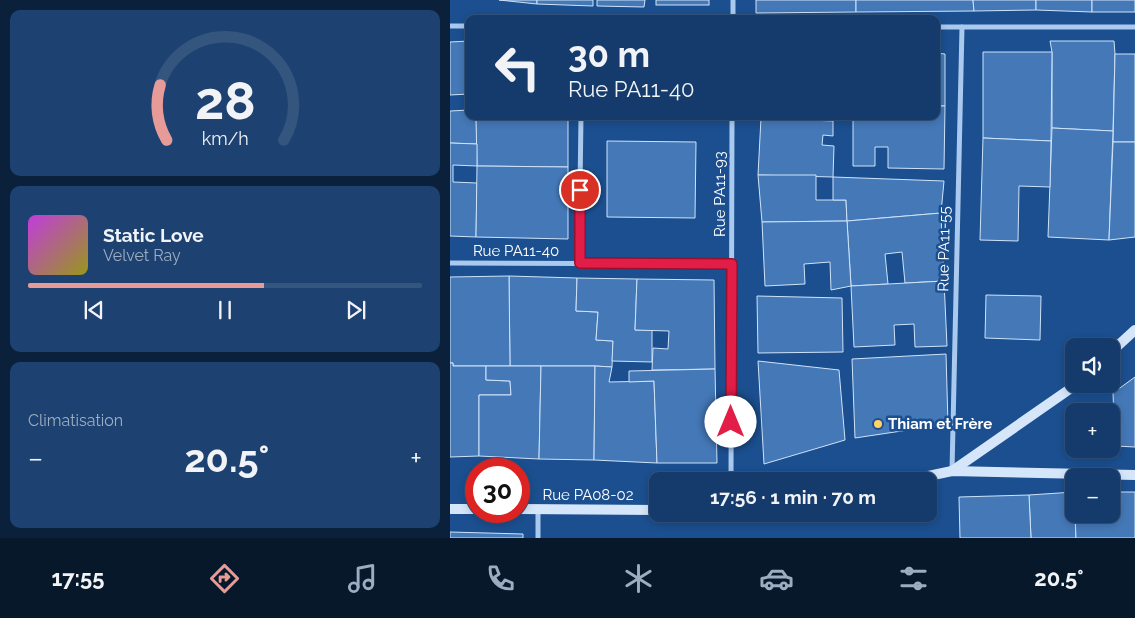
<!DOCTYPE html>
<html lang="fr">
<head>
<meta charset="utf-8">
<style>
  :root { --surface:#143b6b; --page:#1d4271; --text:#f1f3f6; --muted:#9dadc1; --line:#33557e; --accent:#e69b98 }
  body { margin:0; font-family:Raleway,sans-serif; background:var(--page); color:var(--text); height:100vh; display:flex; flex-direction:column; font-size:19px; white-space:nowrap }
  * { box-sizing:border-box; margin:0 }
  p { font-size:16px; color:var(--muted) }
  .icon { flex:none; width:28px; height:28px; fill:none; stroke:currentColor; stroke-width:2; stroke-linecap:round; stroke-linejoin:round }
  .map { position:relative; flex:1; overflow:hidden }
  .details { display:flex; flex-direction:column; gap:10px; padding:10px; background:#0b203b; width:450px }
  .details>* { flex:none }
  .top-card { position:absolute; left:15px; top:15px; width:475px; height:105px; border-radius:10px; box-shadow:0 2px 8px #0003,0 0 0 1px var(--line); background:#143b6b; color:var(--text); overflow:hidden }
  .buttons { position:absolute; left:615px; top:338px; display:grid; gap:10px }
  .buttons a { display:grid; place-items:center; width:55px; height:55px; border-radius:10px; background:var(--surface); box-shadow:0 2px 8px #0003,0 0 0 1px var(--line); font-size:25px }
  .speed { position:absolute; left:15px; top:458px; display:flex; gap:10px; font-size:25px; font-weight:700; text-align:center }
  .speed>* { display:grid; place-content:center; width:65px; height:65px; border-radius:50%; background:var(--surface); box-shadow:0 2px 8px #0003,0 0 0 1px var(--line); line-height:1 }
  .speed .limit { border:8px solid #d22; background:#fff; color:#111 }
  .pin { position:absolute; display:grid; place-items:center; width:42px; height:42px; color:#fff; margin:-21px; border:2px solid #fff; border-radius:50%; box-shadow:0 1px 5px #0007 }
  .me { position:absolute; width:55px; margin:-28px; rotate:0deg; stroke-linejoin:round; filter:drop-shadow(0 0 4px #0008) }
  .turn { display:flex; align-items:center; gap:18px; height:105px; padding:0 20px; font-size:22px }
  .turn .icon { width:65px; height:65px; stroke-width:2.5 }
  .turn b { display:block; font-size:35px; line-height:42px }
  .big { font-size:38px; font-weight:700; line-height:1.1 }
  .details .widget { flex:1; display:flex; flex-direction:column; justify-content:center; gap:8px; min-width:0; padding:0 18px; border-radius:10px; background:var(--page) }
  .details .dial { align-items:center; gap:0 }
  .dial svg { height:130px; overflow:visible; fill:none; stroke:var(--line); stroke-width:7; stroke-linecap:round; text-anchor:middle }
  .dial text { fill:var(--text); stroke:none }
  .song { display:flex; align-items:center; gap:15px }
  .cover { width:60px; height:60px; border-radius:8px; background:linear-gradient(135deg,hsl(290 70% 55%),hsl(60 70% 35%)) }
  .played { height:5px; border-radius:2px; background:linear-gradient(90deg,var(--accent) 60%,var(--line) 60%) }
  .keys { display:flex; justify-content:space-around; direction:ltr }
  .heat { display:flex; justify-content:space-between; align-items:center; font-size:28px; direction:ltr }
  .trip { position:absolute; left:199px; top:472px; width:288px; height:50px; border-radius:10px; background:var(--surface); box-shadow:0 2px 8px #0003,0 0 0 1px var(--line); font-weight:700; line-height:50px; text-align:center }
  .tabs { display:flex; height:80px; justify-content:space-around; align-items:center; background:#08182b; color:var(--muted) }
  .tabs .icon { width:35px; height:35px }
  .tabs .on { color:var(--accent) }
  .tabs b { font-size:22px; color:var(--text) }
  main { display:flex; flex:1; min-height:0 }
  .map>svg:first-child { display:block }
  .building { fill:#4478b7; stroke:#cfe3fa }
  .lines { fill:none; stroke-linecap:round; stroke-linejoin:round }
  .street { stroke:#a9c9ee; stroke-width:5 }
  .secondary { stroke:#d6e6fa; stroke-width:10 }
  .route-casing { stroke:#92132f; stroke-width:12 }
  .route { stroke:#e11d48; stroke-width:9 }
  .poi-dot { fill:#ffd166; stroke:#1b4f8f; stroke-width:2 }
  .labels { text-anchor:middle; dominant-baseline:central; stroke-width:5; stroke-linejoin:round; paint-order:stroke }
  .street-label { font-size:15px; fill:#fff; stroke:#1b4f8f }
  .poi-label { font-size:15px; font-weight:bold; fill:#fff; stroke:#1b4f8f; text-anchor:start }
</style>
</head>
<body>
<main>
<section class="details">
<div class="widget dial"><svg viewBox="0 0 100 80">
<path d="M14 69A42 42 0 1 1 86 69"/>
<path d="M14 69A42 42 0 0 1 10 35" stroke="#e69b98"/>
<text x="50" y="56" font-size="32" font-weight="700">28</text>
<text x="50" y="72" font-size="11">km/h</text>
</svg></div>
<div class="widget">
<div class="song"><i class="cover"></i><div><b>Static Love</b><p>Velvet Ray</p></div></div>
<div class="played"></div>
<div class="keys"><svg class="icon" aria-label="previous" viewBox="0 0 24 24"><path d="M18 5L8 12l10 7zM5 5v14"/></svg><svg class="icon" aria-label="pause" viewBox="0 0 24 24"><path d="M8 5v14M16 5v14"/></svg><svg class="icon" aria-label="next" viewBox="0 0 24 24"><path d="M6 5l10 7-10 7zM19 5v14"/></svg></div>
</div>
<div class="widget"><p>Climatisation</p>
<div class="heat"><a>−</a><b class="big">20.5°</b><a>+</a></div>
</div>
</section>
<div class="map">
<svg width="685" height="538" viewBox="0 0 685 538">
  <rect width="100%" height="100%" fill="#1b4f8f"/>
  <!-- building -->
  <g class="building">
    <path d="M 49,0 L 87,0 L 87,4 Z"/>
    <path d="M 87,0 L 143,0 L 143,6 L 87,4 Z"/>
    <path d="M 147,0 L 195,0 L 194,7 L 147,6 Z"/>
    <rect x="206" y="0" width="53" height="5"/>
    <path d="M 306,0 L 406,0 L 406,12 L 306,13 Z"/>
    <path d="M 406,0 L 523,0 L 524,11 L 406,12 Z"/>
    <path d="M 523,0 L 586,0 L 586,10 L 524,11 Z"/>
    <path d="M 586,0 L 642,0 L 642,12 L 586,10 Z"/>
    <rect x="642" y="0" width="43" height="12"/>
    <path d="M 19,41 L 19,94 L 0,95 L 0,42 Z"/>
    <path d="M 600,41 L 664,41 L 665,54 L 663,131 L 602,128 L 602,52 Z"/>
    <path d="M 533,52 L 602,52 L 601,141 L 533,138 Z"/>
    <path d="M 486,53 L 495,54 L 495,106 L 486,106 Z"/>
    <path d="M 665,54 L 685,54 L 685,142 L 663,142 Z"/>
    <path d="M 486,106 L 495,106 L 494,169 L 438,168 L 438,147 L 425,147 L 425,166 L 403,166 L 403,116 L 486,116 Z"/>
    <path d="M 19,110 L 19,116 L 26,116 L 27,144 L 0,143 L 0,111 Z"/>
    <path d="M 26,116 L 118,116 L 118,167 L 27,166 Z"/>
    <path d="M 311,118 L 383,121 L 383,136 L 373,135 L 372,145 L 384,146 L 383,177 L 308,175 Z"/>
    <path d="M 602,128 L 663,131 L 659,240 L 598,237 Z"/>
    <path d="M 533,138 L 601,141 L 600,187 L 569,186 L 568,241 L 530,240 Z"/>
    <path d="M 157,141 L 246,142 L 245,218 L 157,217 Z"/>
    <path d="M 663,142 L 685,142 L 685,237 L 659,240 Z"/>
    <path d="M 0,143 L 27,144 L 27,166 L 3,165 L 3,182 L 27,183 L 26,237 L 0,236 Z"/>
    <path d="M 27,166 L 118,167 L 118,239 L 26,237 Z"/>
    <path d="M 308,175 L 366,175 L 366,200 L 396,200 L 397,221 L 312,222 Z"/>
    <path d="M 383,177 L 494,181 L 491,213 L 397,221 L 396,200 L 383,200 Z"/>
    <path d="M 491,213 L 494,281 L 455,283 L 452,252 L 435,254 L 438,284 L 401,286 L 397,221 Z"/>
    <path d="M 397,221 L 401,286 L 381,290 L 380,262 L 354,264 L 355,284 L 315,286 L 312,222 Z"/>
    <path d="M 59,276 L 127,278 L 126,311 L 148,312 L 146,340 L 163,341 L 162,367 L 145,366 L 60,366 Z"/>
    <path d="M 59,276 L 60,366 L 3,366 L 3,363 L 0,363 L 0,277 Z"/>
    <path d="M 127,278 L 187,279 L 185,330 L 202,330 L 202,362 L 162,361 L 163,341 L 146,340 L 148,312 L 126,311 Z"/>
    <path d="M 187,279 L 264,280 L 265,369 L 202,370 L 203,348 L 218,349 L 219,331 L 185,330 Z"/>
    <path d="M 494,281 L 497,346 L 465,347 L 464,324 L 444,325 L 445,345 L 404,347 L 401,286 Z"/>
    <path d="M 536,295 L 591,296 L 590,340 L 535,338 Z"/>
    <path d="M 307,296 L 392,298 L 393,352 L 308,353 Z"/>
    <path d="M 496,354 L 498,424 L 405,438 L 402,359 Z"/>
    <path d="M 308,361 L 389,370 L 395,440 L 314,464 Z"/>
    <path d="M 0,363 L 3,363 L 3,366 L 36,366 L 36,380 L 60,381 L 61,395 L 29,395 L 29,456 L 0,457 Z"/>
    <path d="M 36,366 L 91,366 L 89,459 L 29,456 L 29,395 L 61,395 L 60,381 L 36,380 Z"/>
    <path d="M 91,366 L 145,366 L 144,460 L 89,459 Z"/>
    <path d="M 145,366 L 162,367 L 159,382 L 204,381 L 207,463 L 144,460 Z"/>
    <path d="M 265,369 L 267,463 L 207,463 L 204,381 L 179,382 L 179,371 Z"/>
    <path d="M 685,377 L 685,447 L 665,446 L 663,393 Z"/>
    <path d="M 624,492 L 626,538 L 581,538 L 579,495 Z"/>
    <path d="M 661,492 L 685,492 L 685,538 L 626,538 L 625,514 L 661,514 Z"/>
    <path d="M 579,495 L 581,538 L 510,538 L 509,497 Z"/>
    <path d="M 0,532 L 73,534 L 73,538 L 0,538 Z"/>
  </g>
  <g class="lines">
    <!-- street -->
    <g class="street">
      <path d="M 283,0 L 283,19"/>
      <path d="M 0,26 L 19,26"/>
      <path d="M 486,27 L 685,27"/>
      <path d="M 0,263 L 282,264"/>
      <path d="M 129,263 L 131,116"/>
      <path d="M 502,471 L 512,27"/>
      <path d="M 281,481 L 282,116"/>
      <path d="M 88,509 L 88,538"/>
    </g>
    <!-- secondary -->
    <g class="secondary">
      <path d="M 661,352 L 685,330"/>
      <path d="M 502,471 L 627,384"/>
      <path d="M 455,481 L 502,471 L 685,475"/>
      <path d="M 0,509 L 26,509"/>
      <path d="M 69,509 L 208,510"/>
    </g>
  </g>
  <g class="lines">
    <!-- route casing -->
    <g class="route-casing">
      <path id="route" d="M 130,190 L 130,263 L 282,264 L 281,422"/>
    </g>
    <!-- route -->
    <use href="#route" class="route"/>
  </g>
  <!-- markers -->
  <circle class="poi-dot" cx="428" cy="424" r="5"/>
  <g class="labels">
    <!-- street labels -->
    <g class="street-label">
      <text transform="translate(270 194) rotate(-90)">Rue PA11-93</text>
      <text transform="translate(494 249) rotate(-89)">Rue PA11-55</text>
      <text x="66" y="251">Rue PA11-40</text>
      <text x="138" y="495">Rue PA08-02</text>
    </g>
    <!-- poi labels -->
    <g class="poi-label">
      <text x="438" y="424">Thiam et Frère</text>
    </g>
  </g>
</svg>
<div class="buttons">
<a><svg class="icon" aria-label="sound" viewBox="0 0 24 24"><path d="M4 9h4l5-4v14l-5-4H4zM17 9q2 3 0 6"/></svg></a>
<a>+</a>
<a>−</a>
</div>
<div class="speed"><div class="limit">30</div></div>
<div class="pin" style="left:130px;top:190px;background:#d93025"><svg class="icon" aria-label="arrive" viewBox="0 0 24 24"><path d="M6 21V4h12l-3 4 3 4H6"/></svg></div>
<svg class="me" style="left:281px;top:422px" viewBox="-20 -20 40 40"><circle r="19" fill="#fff"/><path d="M0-13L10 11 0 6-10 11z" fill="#e11d48"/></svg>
<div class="trip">17:56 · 1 min · 70 m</div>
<div class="top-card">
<div class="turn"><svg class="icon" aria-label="left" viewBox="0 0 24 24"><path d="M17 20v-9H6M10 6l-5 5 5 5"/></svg><div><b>30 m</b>Rue PA11-40</div></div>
</div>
</div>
</main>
<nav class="tabs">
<b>17:55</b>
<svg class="icon on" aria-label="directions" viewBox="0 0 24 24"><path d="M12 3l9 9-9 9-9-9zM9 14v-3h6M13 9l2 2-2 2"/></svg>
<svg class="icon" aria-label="music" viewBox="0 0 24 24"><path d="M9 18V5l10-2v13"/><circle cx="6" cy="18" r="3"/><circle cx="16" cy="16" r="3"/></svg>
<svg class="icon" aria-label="phone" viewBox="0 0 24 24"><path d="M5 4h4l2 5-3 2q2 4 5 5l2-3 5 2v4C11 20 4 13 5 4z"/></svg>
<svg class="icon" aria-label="climate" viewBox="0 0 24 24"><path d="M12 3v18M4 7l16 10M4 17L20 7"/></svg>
<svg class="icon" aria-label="car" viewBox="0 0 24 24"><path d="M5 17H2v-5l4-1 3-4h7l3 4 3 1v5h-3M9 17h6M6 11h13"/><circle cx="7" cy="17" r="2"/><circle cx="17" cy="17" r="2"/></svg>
<svg class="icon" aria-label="filters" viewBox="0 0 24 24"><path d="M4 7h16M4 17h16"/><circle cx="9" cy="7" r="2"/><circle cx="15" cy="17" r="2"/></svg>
<b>20.5°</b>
</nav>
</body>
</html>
